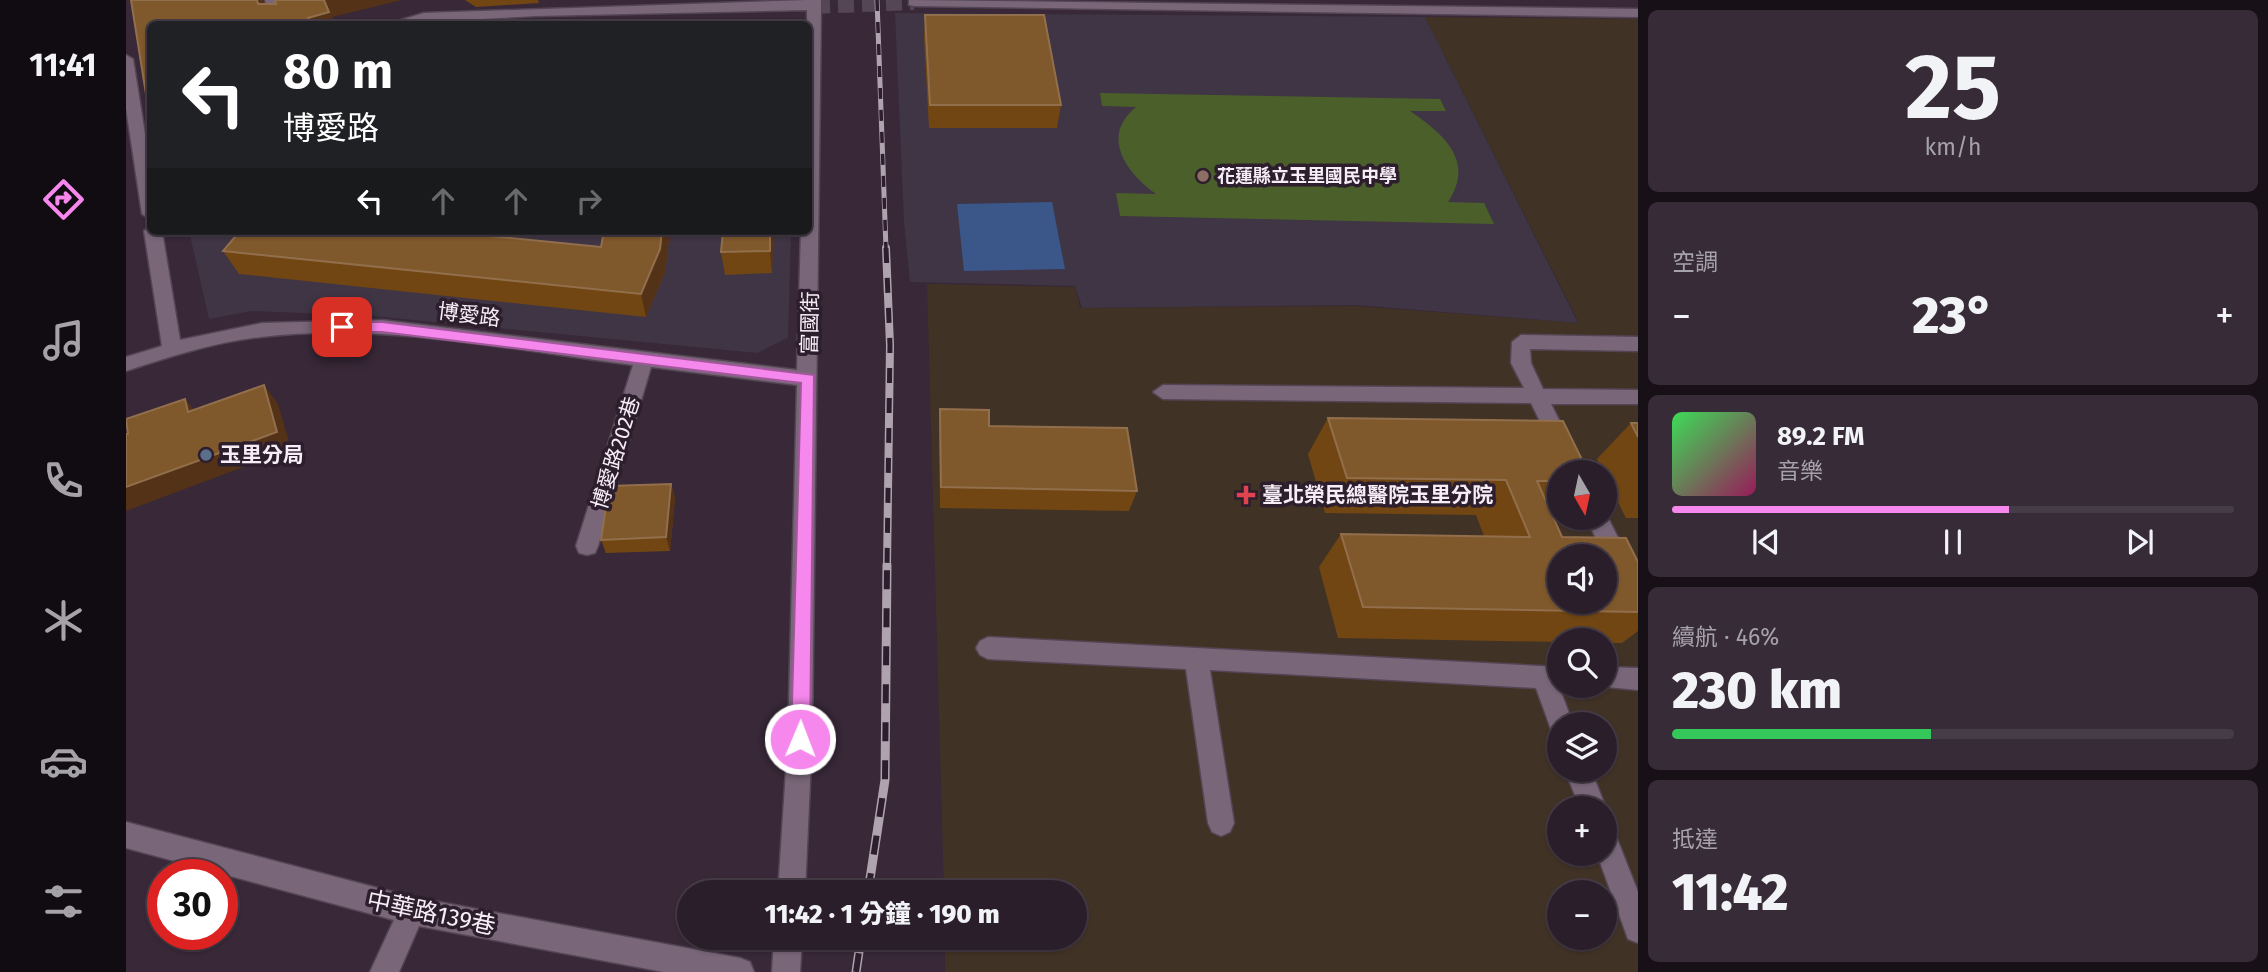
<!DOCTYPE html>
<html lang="zh-TW">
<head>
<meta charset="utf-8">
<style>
  :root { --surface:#2a1e2a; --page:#362b36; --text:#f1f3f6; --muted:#a5a2a8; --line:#463c47; --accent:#f688ed }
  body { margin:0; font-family:"Fira Sans","Noto Sans TC",sans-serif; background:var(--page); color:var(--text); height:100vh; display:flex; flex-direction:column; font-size:26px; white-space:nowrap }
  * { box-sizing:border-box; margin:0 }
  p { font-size:23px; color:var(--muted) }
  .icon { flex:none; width:38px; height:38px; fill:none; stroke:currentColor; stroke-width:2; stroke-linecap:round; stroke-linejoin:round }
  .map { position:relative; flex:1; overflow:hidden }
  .side { display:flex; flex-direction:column; gap:10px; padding:10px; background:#171017; width:630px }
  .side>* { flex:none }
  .top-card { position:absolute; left:21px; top:21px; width:665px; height:214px; border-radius:10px; box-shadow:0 2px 5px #0004,0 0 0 2px var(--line); background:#202124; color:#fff; overflow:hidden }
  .needle { width:46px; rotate:171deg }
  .buttons { position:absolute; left:1421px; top:460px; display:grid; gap:14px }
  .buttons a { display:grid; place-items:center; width:70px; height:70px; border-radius:50%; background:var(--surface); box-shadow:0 2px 5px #0004,0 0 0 2px var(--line); font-size:35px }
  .speed { position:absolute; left:21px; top:859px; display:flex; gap:14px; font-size:35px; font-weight:700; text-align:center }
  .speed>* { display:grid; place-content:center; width:91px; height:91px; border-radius:50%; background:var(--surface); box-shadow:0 2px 5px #0004,0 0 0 2px var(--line); line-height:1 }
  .speed .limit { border:10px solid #d22; background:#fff; color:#111 }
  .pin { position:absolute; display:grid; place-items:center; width:60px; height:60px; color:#fff; margin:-30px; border-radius:14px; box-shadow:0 4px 10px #0006 }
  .me { position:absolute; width:77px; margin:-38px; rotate:1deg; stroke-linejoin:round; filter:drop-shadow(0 0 5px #0008) }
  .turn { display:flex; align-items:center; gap:24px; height:147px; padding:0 21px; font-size:32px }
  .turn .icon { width:91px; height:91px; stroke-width:2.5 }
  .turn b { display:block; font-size:49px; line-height:60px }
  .lanes { display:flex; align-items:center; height:66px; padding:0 21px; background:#0003; justify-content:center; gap:35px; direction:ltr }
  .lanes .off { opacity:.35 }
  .big { font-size:52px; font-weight:800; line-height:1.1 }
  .side .tile { flex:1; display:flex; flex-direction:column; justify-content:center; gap:10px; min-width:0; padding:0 24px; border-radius:10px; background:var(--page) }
  .side .dial { align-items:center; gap:0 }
  .dial b { font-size:91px; line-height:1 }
  .song { display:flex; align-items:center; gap:21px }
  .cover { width:84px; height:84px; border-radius:10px; background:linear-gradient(135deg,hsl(130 70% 55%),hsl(330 70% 35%)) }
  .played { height:7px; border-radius:4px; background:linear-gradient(90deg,var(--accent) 60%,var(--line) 60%) }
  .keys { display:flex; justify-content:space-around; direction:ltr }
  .heat { display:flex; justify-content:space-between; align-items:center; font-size:38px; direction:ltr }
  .charge { height:10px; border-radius:5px; background:linear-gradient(90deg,#34c759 46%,var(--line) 0) }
  .trip { position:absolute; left:551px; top:880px; width:410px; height:70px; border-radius:35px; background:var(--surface); box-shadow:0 2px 5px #0004,0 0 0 2px var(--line); font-weight:800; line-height:70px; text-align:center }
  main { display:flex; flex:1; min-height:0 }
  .tab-bar { display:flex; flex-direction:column; width:126px; justify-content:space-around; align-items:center; background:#110c11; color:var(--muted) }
  .tab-bar .icon { width:49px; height:49px }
  .tab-bar .current { color:var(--accent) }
  .tab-bar b { font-size:32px; color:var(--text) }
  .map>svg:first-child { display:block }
  .education { fill:#3f3545 }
  .medical { fill:#413226; fill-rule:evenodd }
  .green { fill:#4b5f2a }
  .water { fill:#3b5688 }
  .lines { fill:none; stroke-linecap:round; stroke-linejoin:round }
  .minor-tunnel { stroke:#554655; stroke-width:16; stroke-dasharray:16 8; stroke-linecap:butt }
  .minor-casing { stroke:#534553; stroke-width:3 }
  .minor { fill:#796779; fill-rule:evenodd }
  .rail-far2-casing { stroke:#b0a3b0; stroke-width:5 }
  .rail-far1-casing { stroke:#b0a3b0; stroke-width:8 }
  .rail-casing { stroke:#b0a3b0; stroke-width:9 }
  .rail-far2 { stroke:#2d1e2d; stroke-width:3.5; stroke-dasharray:11; stroke-linecap:butt }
  .rail-far1 { stroke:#2d1e2d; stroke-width:5; stroke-dasharray:15; stroke-linecap:butt }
  .rail { stroke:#2d1e2d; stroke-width:6; stroke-dasharray:19; stroke-linecap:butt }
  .wall { fill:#714613 }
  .shaded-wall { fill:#543218 }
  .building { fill:#7f582c; stroke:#926f4c; stroke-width:2; fill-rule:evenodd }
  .route { fill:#f688ed; stroke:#a0589a; stroke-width:2 }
  .education-dot { fill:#8d6e63; stroke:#2d1e2d; stroke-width:2.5 }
  .service-dot { fill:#5c6f8a; stroke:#2d1e2d; stroke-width:2.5 }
  .health-dot { fill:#e0444e; stroke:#2d1e2d; stroke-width:2.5 }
  .labels { text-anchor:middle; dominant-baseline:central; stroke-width:7; stroke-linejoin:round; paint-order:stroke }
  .far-poi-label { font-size:18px; font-weight:bold; fill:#f7edf7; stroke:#2d1e2d; text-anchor:start }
  .street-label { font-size:21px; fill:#f7edf7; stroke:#2d1e2d }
  .poi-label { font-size:21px; font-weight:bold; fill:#f7edf7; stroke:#2d1e2d; text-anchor:start }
  .near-street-label { font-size:24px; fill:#f7edf7; stroke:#2d1e2d }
</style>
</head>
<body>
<main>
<nav class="tab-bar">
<b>11:41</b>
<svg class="icon current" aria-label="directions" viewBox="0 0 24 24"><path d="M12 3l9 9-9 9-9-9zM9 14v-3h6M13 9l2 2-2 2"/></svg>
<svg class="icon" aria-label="music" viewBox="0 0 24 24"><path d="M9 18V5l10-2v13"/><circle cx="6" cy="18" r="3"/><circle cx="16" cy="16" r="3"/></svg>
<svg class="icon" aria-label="phone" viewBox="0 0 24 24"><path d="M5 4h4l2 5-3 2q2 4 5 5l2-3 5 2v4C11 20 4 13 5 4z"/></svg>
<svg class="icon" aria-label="climate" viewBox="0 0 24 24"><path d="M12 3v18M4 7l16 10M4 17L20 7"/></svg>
<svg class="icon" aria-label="car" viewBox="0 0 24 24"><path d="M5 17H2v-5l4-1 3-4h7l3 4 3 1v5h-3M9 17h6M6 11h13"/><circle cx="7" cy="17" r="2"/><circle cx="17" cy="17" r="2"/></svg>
<svg class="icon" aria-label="filters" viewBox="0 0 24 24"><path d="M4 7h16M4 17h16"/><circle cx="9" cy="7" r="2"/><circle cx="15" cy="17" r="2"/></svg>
</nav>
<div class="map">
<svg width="1512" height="972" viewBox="0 0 1512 972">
  <rect width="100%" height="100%" fill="#382838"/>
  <!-- education -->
  <g class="education">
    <path d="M 769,13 L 1299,17 L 1452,323 L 1230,305 L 956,308 L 949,286 L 784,282 L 778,222 Z"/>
    <path d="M 672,19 L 672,24 L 486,24 Z"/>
    <path d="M 63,231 L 665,231 L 662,338 L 631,353 L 246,316 L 126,311 L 83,319 Z"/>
  </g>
  <!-- medical -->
  <path class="medical" d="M 1299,17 L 1512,19 L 1512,972 L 819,972 L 819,938 L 948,938 L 948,892 L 818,892 L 801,284 L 949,287 L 954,308 L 1230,306 L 1453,323 ZM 1433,472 L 1479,472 L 1479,518 L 1433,518 ZM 1433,556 L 1479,556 L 1479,602 L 1433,602 ZM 1433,640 L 1479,640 L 1479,686 L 1433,686 ZM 1433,724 L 1479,724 L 1479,770 L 1433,770 ZM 1433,808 L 1479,808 L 1479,854 L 1433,854 ZM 1433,892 L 1479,892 L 1479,938 L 1433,938 Z"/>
  <!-- green -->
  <path class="green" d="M 974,93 L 1314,99 L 1320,111 L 1284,111 C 1316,133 1350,160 1322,202 L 1358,203 L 1368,224 L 994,216 L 990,193 L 1030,194 C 1000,173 974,136 1010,107 L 976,106 Z"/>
  <!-- water -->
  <path class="water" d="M 926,202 L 939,269 L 838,271 L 831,204 Z"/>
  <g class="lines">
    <!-- minor-tunnel -->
    <path class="minor-tunnel" d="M 688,6 L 788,2"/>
    <!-- minor casing -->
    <g class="minor-casing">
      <g id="minor">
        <path d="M 139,0 L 153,0 L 159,24 L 145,24 Z"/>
        <path d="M 681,0 L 695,0 L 695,6 L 686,739 L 679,892 L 652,892 L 662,739 L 671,385 L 525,367 L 472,546 L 469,553 L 461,555 L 453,553 L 450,546 L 507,365 C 385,350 258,322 135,337 C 88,342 44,357 0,371 L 0,357 L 36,346 L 18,231 L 24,226 L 24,231 L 36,231 L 54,340 L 136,323 L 256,320 L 671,370 L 675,231 L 682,231 L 681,10 L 410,16 L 262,24 L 298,13 Z"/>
        <path d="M 783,0 L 1512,9 L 1512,17 L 788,6 L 783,5 Z"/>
        <path d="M 0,55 L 7,59 L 24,165 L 24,219 L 16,214 L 0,108 Z"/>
        <path d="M 1395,335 L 1512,337 L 1512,351 L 1404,349 L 1405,363 L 1417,389 L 1512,390 L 1512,404 L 1425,404 L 1459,472 L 1439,472 L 1405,403 L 1037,399 L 1027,392 L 1037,385 L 1398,388 L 1385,363 L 1386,342 Z"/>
        <path d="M 1479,512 L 1512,577 L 1512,610 L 1504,607 L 1460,518 L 1479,518 Z"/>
        <path d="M 862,637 L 1433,667 L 1433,686 L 1441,686 L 1434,689 L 1447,724 L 1433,724 L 1433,735 L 1426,732 L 1410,688 L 1084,670 L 1108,823 L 1104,832 L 1095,836 L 1086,832 L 1082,823 L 1060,669 L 862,659 L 854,655 L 850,648 L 854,641 Z"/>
        <path d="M 1479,667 L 1512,668 L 1512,690 L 1471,686 L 1479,686 Z"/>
        <path d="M 1439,770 L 1465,770 L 1480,808 L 1479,811 L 1454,808 Z"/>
        <path d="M 0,822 L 286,897 L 614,958 L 624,962 L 628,972 L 538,972 L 293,926 L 273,972 L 244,972 L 268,920 L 0,848 Z"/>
        <path d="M 1479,827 L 1488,831 L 1512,892 L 1512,943 L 1502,939 L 1471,854 L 1479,854 Z"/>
        <path d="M 648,938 L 676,938 L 674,972 L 646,972 Z"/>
      </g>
    </g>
    <!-- minor -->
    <use href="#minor" class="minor"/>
    <!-- rail-far2 casing -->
    <g class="rail-far2-casing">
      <path id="rail-far2" d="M 751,0 L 760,249"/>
    </g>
    <!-- rail-far1 casing -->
    <g class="rail-far1-casing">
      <path id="rail-far1" d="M 760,248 L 764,345 L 761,567"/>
    </g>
    <!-- rail casing -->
    <g class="rail-casing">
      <g id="rail">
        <path d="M 742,892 L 759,780 L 761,565"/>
        <path d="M 730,972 L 735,938"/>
      </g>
    </g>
    <!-- rail-far2 -->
    <use href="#rail-far2" class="rail-far2"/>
    <!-- rail-far1 -->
    <use href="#rail-far1" class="rail-far1"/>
    <!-- rail -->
    <use href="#rail" class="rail"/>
  </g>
  <!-- wall -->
  <g class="wall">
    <path d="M 339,0 L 412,0 L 413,3 L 350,7 Z"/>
    <path d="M 799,15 L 935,105 L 931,128 L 803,128 L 798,38 Z"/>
    <path d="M 478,231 L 544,231 L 539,272 L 520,317 L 113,274 L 97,251 L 475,247 Z"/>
    <path d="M 647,231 L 646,273 L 599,275 L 595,252 Z"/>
    <path d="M 814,409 L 863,426 L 1011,491 L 1003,511 L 814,508 L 813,431 Z"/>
    <path d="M 1202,418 L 1433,472 L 1433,516 L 1427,517 L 1436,537 L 1512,562 L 1512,631 L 1496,643 L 1479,643 L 1479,640 L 1433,640 L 1433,642 L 1212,638 L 1193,567 L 1215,534 L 1358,536 L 1350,515 L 1199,513 L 1182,454 Z"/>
    <path d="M 1505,423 L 1512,423 L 1512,518 L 1500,518 L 1479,476 L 1479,472 L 1477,472 L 1471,459 Z"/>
    <path d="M 545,484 L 549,498 L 544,551 L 480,553 L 475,540 Z"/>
  </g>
  <!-- shaded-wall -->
  <g class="shaded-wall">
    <path d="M 131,0 L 137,0 L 143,24 L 132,4 Z"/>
    <path d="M 198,0 L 276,0 L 206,17 L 209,24 L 184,24 L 182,18 Z"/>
    <path d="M 536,231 L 544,231 L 539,272 L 520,317 L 515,294 Z"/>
    <path d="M 644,231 L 647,231 L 646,273 L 644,251 Z"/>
    <path d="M 138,385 L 152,404 L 165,449 L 0,511 L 0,487 Z"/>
    <path d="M 59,399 L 74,417 L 62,412 Z"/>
    <path d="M 545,484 L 549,498 L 544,551 L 540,537 Z"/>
  </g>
  <!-- building -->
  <g class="building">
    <path d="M 5,0 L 131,0 L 132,4 L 150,4 L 149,0 L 198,0 L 203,12 L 182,18 L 184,24 L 24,24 L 24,119 Z"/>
    <path d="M 799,15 L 918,15 L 935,105 L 804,105 Z"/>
    <path d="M 615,23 L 615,24 L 557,24 Z"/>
    <path d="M 114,231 L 313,231 L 475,247 L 478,231 L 536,231 L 534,249 L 515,294 L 97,251 Z"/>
    <path d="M 597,231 L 644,231 L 644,251 L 595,252 Z"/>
    <path d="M 138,385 L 151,432 L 0,487 L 0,434 L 2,434 L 0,419 L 59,399 L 62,412 Z"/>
    <path d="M 814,409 L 863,410 L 863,426 L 1001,428 L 1011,491 L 815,487 Z"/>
    <path d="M 1202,418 L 1437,421 L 1462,472 L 1433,472 L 1433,481 L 1411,481 L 1436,537 L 1500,538 L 1512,562 L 1512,612 L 1237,607 L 1215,534 L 1404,537 L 1380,480 L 1221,478 ZM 1433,556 L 1479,556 L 1479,602 L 1433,602 Z"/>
    <path d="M 1505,423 L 1512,423 L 1512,437 Z"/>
    <path d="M 545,484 L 540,537 L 475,540 L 483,486 Z"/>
  </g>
  <!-- route -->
  <path class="route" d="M 216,322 L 256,322 L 688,375 L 684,739 L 681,745 L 674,748 L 668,745 L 665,739 L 675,383 L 256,332 L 216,332 L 209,327 Z"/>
  <!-- markers -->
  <circle class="education-dot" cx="1077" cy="176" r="7"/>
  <circle class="service-dot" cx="80" cy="455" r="7"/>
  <path class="health-dot" d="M1116.5 484.5h7v7h7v7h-7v7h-7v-7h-7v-7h7z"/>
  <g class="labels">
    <!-- far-poi labels -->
    <g class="far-poi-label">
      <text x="1091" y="176">花蓮縣立玉里國民中學</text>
    </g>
    <!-- street labels -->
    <g class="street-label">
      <text transform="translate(343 315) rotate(7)">博愛路</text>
      <text transform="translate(684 323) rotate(-89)">富國街</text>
      <text transform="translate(490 453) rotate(-73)">博愛路202巷</text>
    </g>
    <!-- poi labels -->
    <g class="poi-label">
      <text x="94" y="455">玉里分局</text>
      <text x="1136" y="495">臺北榮民總醫院玉里分院</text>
    </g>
    <!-- near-street labels -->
    <g class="near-street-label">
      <text transform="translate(305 913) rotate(12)">中華路139巷</text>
    </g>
  </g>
</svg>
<div class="buttons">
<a><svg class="needle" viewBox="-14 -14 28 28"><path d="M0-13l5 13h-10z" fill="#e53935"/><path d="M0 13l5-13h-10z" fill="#a5a2a8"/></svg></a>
<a><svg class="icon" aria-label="sound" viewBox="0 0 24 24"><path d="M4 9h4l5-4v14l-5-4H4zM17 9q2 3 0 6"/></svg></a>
<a><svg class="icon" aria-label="search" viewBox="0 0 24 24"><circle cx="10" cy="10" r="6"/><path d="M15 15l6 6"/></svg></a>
<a><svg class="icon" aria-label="layers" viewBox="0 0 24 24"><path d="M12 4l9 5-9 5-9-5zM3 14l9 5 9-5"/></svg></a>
<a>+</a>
<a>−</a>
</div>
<div class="speed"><div class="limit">30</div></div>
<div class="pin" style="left:216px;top:327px;background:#d93025"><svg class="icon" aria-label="arrive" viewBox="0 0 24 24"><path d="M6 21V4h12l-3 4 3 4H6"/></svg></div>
<svg class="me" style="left:674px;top:739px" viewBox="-20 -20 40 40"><circle r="17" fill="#f688ed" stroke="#fff" stroke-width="3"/><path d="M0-11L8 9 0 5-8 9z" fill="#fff"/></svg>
<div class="trip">11:42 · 1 分鐘 · 190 m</div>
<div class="top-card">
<div class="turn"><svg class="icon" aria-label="left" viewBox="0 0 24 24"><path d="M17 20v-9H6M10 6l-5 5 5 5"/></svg><div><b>80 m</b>博愛路</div></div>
<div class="lanes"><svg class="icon" aria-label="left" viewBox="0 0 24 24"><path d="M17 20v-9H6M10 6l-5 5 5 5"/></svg><svg class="icon off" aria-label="ahead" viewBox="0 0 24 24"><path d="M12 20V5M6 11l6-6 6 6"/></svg><svg class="icon off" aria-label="ahead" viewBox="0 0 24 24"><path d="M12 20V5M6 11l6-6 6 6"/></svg><svg class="icon off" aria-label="right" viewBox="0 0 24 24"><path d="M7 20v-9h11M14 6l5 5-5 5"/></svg></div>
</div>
</div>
<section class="side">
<div class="tile dial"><b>25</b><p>km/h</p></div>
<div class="tile"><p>空調</p>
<div class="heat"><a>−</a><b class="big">23°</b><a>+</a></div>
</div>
<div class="tile">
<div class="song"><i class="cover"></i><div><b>89.2 FM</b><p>音樂</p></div></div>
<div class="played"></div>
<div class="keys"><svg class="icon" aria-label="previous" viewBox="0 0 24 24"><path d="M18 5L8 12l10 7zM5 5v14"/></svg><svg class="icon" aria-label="pause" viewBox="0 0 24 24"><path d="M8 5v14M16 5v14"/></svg><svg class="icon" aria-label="next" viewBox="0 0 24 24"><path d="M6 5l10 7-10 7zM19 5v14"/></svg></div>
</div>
<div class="tile"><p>續航 · 46%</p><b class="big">230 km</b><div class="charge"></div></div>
<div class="tile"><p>抵達</p><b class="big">11:42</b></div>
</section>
</main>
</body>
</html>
